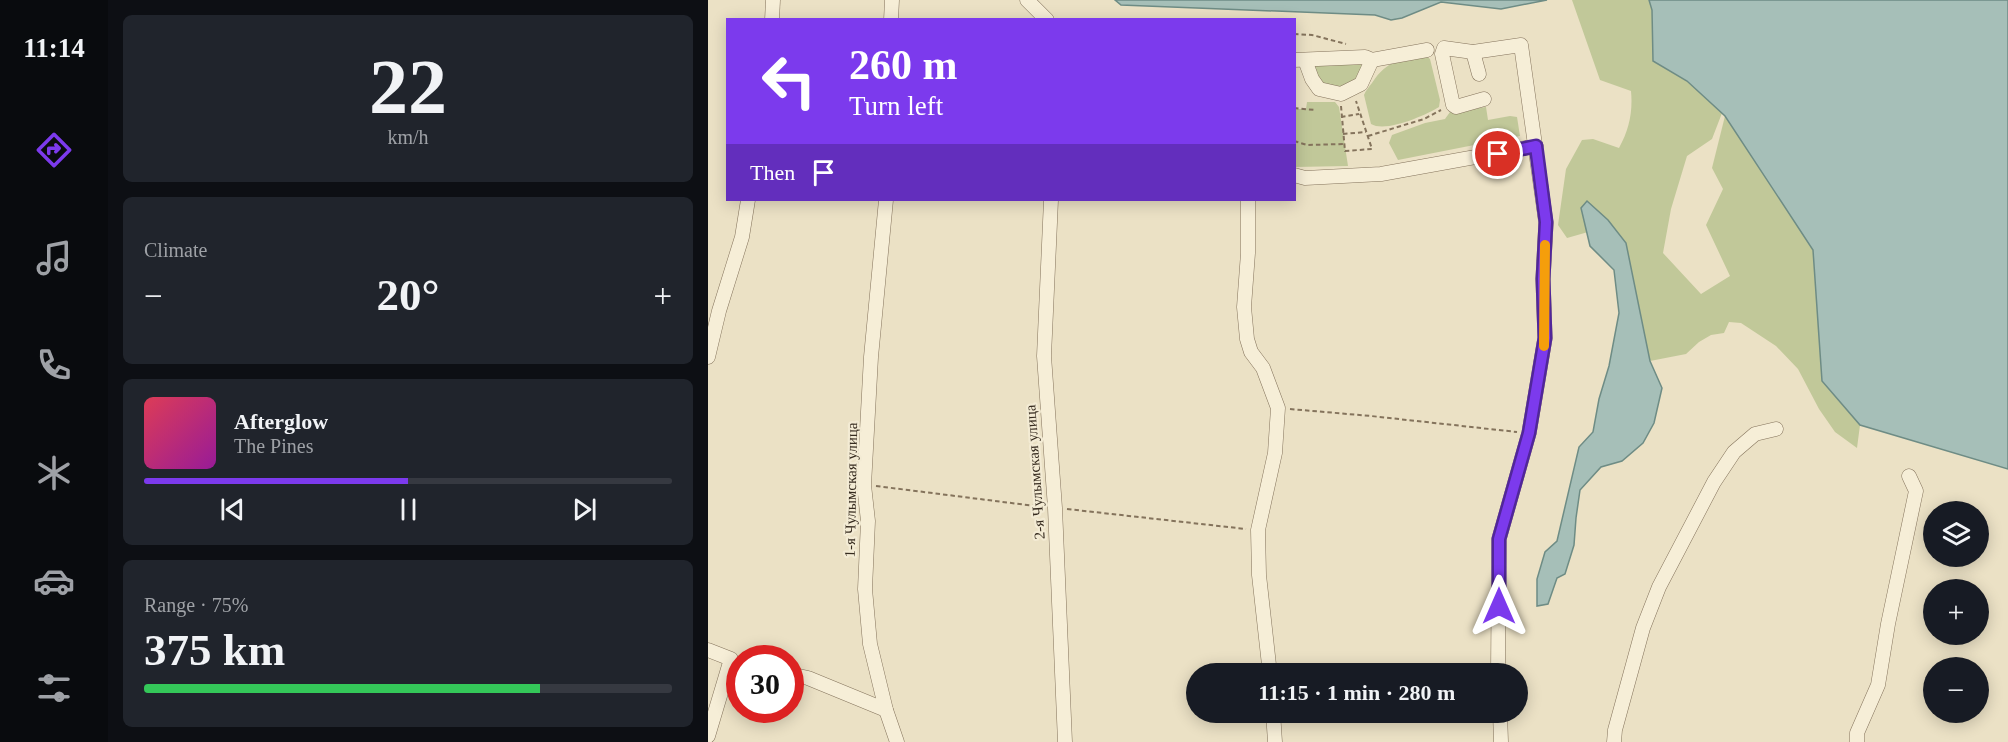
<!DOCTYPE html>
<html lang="en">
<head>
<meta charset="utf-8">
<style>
  :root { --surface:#171b24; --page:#20242c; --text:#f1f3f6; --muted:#9ea1a6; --line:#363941; --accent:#7c3aed }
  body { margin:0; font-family:Georgia,serif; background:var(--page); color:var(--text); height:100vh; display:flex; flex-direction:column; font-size:22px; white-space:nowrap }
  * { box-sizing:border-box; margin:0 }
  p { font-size:20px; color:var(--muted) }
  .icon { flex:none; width:33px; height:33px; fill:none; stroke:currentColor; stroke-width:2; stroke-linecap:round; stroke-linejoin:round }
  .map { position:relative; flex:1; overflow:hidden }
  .details { display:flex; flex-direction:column; gap:15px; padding:15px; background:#0d0f14; width:600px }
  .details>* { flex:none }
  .top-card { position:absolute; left:18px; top:18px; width:570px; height:183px; border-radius:0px; box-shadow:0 3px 15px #0003; background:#7c3aed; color:#fff; overflow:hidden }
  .buttons { position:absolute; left:1215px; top:501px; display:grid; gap:12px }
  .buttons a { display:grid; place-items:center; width:66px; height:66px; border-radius:50%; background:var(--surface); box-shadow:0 3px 15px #0003; font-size:30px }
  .speed { position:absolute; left:18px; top:645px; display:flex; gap:12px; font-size:30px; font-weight:700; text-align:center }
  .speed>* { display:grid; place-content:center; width:78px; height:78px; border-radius:50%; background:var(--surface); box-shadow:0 3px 15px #0003; line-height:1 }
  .speed .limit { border:9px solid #d22; background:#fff; color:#111 }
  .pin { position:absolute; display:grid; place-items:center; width:51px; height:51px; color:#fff; margin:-26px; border:3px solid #fff; border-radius:50%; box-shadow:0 2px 6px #0007 }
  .me { position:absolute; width:66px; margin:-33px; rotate:0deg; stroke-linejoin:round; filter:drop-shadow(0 0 4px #0008) }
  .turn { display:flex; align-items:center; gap:21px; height:126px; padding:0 24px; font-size:27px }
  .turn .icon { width:78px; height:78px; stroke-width:2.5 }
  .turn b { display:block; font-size:42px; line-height:51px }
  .then { display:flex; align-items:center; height:57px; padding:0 24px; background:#0003; gap:12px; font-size:22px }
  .big { font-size:45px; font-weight:700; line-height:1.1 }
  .details .card { flex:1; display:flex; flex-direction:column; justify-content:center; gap:9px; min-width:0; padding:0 21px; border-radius:9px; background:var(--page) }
  .details .dial { align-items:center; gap:0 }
  .dial b { font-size:78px; line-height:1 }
  .song { display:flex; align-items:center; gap:18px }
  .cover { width:72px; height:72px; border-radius:9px; background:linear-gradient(135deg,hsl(350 70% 55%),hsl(300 70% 35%)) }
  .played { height:6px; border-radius:3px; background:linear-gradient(90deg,var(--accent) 50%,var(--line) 50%) }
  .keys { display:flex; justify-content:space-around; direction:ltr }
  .heat { display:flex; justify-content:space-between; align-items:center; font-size:33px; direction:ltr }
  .charge { height:9px; border-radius:4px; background:linear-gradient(90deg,#34c759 75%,var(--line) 0) }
  .trip { position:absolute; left:478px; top:663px; width:342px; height:60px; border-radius:30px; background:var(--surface); box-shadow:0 3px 15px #0003; font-weight:700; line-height:60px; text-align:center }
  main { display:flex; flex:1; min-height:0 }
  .tab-bar { display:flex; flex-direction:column; width:108px; justify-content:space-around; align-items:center; background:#090b0e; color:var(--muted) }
  .tab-bar .icon { width:42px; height:42px }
  .tab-bar .on { color:var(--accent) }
  .tab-bar b { font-size:27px; color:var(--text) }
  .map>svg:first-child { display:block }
  .green { fill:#c1c899 }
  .water { fill:#a6bfb8; stroke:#6e8c85; stroke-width:1.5 }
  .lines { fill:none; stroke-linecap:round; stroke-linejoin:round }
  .minor-casing { stroke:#84735c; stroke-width:15 }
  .path { stroke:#84735c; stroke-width:2; stroke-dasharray:4.5 3; stroke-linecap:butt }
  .minor { stroke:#f6eed7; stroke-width:14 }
  .route-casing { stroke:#51269a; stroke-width:15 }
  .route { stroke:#7c3aed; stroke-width:10 }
  .slow { stroke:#f59e0b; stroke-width:10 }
  .labels { text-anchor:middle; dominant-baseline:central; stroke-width:4.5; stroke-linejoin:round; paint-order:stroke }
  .street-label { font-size:15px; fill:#362b1f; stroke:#f3ebd4 }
</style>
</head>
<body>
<main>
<nav class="tab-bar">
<b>11:14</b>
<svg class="icon on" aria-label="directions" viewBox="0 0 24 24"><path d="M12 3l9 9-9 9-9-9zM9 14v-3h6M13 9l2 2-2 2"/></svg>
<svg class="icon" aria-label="music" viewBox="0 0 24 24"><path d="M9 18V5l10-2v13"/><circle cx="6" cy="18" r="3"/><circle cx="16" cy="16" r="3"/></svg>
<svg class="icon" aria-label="phone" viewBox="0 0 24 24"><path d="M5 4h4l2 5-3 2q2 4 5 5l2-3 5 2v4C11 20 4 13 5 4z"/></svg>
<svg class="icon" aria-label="climate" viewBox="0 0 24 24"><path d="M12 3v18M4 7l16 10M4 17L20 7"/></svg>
<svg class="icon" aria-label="car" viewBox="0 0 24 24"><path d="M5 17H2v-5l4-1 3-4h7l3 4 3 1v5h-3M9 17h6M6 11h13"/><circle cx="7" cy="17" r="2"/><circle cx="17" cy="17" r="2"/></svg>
<svg class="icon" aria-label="filters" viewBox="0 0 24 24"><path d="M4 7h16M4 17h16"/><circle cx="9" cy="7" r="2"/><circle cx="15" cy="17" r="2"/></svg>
</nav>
<section class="details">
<div class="card dial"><b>22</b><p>km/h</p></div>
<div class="card"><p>Climate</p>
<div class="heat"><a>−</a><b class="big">20°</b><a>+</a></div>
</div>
<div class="card">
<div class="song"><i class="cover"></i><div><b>Afterglow</b><p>The Pines</p></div></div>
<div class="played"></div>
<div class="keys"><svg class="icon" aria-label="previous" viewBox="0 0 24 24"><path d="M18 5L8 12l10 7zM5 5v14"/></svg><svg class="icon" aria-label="pause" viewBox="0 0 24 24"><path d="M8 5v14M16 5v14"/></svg><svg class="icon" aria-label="next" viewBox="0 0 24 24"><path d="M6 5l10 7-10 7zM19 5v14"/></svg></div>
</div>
<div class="card"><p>Range · 75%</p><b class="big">375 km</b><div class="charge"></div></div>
</section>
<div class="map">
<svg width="1300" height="742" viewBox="0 0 1300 742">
  <rect width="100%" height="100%" fill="#ebe1c5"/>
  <!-- green -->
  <g class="green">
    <path d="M 864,0 L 941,0 L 944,10 L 945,61 L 979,81 L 1014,113 L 1004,139 L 979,156 L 963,209 L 955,253 L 993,294 L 1022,276 L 998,225 L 1015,189 L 1004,168 L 1017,116 L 1105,250 L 1114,381 L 1152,425 L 1149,448 L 1127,432 L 1111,409 L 1090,369 L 1068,346 L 1033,323 L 1021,322 L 1016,333 L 1003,335 L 991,342 L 978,354 L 942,361 L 918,243 L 873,208 L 880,232 L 859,238 L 850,225 L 858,169 L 874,140 L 885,139 L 911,148 C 921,130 925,112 923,91 L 892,80 Z"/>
    <path d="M 718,56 L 722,59 L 732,100 L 731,107 C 718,115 678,133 663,124 L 656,95 C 658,90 661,87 664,83 C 680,59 692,60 718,56 Z"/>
    <path d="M 605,62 L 654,62 C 661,74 642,87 630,87 C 623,87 617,84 611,80 Z"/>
    <path d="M 599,102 L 627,102 L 631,107 L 640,166 L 587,167 L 587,109 L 598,109 Z"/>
    <path d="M 778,107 L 780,120 L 802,116 L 809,117 L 812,136 L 690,160 L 681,143 L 684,135 L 717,123 L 737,119 L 742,112 Z"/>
  </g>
  <!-- water -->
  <g class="water">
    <path d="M 407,0 L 839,0 L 793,9 L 733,2 L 694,18 L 683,20 L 667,15 L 413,5 Z"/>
    <path d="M 941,0 L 1300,0 L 1300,469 L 1152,425 L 1114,381 L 1105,250 L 1017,116 L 979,81 L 945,61 L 944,10 Z"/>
    <path d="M 879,201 L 900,220 L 918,243 L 942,361 L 954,388 L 946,423 L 935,443 L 914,461 L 893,467 L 872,490 L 868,518 L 866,545 L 857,574 L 849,578 L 840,604 L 829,606 L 829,579 L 837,552 L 849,541 L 871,447 L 885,432 L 891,399 L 901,366 L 911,313 L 906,270 L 882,246 L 873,208 Z"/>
  </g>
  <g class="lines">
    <!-- minor casing -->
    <g class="minor-casing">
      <g id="minor">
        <path d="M 319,0 L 339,20"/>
        <path d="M 64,20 L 65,0"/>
        <path d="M 183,20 L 184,0"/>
        <path d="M 765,52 L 771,74"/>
        <path d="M 586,60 L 657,57 L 664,60 L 719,50"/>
        <path d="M 597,60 L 604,79 L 611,89 L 633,94 L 653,84 L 664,60"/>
        <path d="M 776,99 L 748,107 L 745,105 L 734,54 L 736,48 L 765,52 L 813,45 L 838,223 L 835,279 L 837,338 L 821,433 L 791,539 L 790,674"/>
        <path d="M 586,175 L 597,178 L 673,174 L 828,146"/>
        <path d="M 178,200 L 163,357 L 156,485 L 160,521 L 157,589 L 162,644 L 178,710 L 189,742"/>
        <path d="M 343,200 L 336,356 L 347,508 L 357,742"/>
        <path d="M 540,200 L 540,253 L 536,307 L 539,339 L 543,352 L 555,368 L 570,408 L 567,453 L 550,530 L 551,575 L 562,674"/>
        <path d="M 0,357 L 11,311 L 34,237 L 40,200"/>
        <path d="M 0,650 L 23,659 L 0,736"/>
        <path d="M 82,674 L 100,678 L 178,710"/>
        <path d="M 565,712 L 567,742"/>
        <path d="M 792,712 L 793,742"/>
        <path d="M 906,742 L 907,730 L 935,628 L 951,587 L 1006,482 L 1026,452 L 1047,434 L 1068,429"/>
        <path d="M 1149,742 L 1149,733 L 1170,685 L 1180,624 L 1208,491 L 1201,476"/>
      </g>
    </g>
    <!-- path -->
    <g class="path">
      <path d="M 586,34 L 604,35 L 638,44"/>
      <path d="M 633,106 L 637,151 L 664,149 L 648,101"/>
      <path d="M 586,108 L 607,110"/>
      <path d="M 633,117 L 651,114"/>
      <path d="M 635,134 L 658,132"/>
      <path d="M 660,136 L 716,119 L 733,110"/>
      <path d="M 586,141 L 599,145 L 636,144"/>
      <path d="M 582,409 L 663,416 L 809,432"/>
      <path d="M 168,486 L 335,507"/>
      <path d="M 359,509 L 538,529"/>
    </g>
    <!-- minor -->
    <use href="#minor" class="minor"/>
  </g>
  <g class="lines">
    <!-- route casing -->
    <g class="route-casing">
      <path id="route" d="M 790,154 L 828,146 L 838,222 L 835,279 L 837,338 L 821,433 L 791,539 L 791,606"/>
    </g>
    <!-- route -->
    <use href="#route" class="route"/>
    <!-- slow -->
    <path class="slow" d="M 836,346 L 837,245"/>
  </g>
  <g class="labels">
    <!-- street labels -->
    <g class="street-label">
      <text transform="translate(327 472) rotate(-94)">2-я Чулымская улица</text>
      <text transform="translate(143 490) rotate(-89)">1-я Чулымская улица</text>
    </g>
  </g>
</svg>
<div class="buttons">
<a><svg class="icon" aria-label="layers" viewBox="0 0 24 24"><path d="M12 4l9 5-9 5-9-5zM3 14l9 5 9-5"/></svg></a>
<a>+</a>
<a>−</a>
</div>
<div class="speed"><div class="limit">30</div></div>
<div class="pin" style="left:790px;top:154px;background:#d93025"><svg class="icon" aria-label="arrive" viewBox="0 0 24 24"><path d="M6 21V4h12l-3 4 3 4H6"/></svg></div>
<svg class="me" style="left:791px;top:606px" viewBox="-20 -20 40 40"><path d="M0-17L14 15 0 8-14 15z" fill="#7c3aed" stroke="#fff" stroke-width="4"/></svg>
<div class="trip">11:15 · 1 min · 280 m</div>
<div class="top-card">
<div class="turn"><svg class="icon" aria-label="left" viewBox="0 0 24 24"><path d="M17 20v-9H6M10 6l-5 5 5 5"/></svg><div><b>260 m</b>Turn left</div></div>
<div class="then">Then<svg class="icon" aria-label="arrive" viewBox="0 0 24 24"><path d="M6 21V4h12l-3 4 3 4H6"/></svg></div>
</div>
</div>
</main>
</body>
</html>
